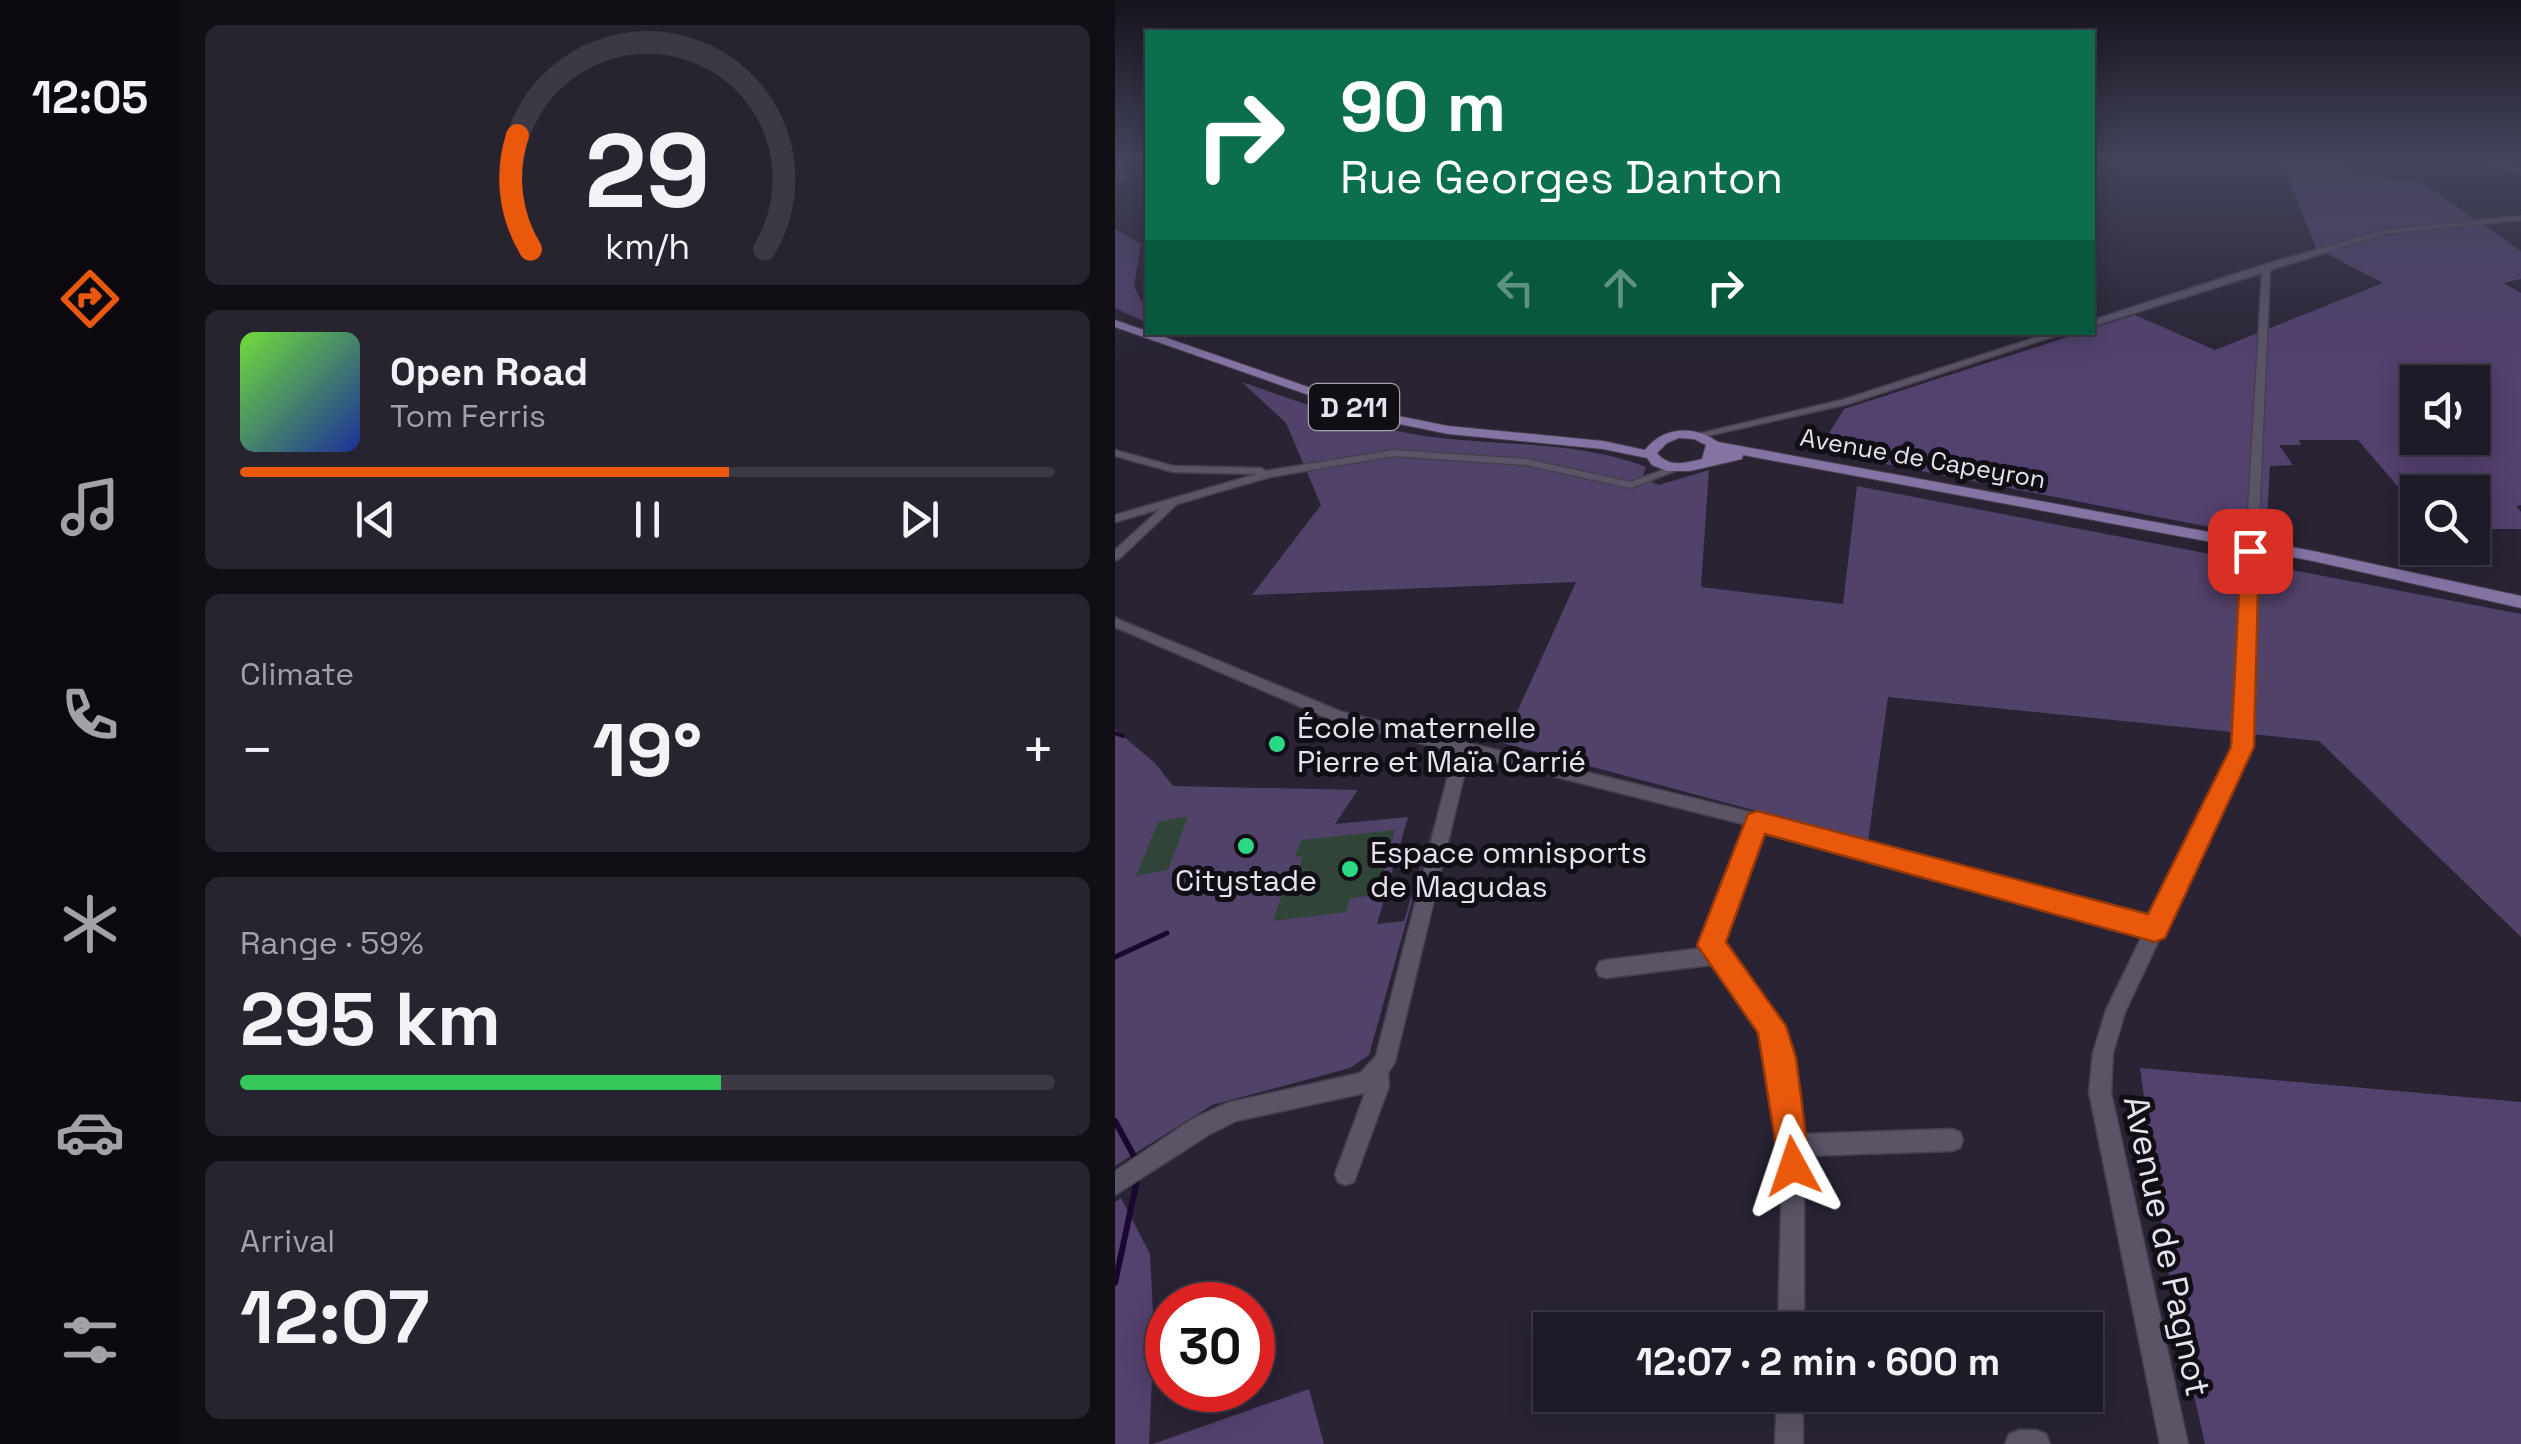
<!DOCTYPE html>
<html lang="en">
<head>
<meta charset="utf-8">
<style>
  :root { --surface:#1f1a27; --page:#27232f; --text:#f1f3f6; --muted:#a1a1a7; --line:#3c3844; --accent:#ea580c }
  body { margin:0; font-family:"Space Grotesk",sans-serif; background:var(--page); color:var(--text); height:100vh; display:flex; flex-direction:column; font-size:38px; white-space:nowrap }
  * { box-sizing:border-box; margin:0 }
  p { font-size:32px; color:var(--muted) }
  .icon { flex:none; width:55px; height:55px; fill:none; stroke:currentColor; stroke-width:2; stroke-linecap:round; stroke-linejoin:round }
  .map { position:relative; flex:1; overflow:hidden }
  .sheet { display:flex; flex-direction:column; gap:25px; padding:25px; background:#110e15; width:935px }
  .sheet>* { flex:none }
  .guide { position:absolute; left:30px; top:30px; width:950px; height:305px; border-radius:0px; box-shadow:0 5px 25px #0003,0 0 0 2px var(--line); background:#0b6e4f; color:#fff; overflow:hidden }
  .fabs { position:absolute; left:1285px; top:365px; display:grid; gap:20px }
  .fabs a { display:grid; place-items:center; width:90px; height:90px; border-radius:0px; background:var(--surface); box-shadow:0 5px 25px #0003,0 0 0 2px var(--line); font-size:50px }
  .speed { position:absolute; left:30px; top:1282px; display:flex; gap:20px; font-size:50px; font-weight:700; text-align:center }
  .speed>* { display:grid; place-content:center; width:130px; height:130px; border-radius:50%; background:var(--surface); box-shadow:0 5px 25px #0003,0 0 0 2px var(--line); line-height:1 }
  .speed .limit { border:15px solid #d22; background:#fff; color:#111 }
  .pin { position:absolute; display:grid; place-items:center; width:85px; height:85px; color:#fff; margin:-42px; border-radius:20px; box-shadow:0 5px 15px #0006 }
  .me { position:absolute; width:110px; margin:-55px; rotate:355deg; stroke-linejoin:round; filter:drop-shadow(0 0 8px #0008) }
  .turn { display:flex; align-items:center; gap:35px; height:210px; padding:0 30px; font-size:45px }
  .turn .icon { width:130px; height:130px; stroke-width:2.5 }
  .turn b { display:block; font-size:70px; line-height:85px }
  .lanes { display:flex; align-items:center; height:95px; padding:0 30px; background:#0003; justify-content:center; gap:50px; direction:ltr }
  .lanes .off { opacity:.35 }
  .big { font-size:75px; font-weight:600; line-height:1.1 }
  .sheet .widget { flex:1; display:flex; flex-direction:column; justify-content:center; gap:15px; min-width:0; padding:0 35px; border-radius:15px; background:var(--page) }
  .sheet .dial { align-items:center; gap:0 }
  .dial svg { height:260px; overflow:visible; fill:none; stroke:var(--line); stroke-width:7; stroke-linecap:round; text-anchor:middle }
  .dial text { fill:var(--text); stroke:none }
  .song { display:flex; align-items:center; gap:30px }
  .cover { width:120px; height:120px; border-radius:15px; background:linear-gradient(135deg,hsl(100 70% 55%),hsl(230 70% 35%)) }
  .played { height:10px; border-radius:5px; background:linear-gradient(90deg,var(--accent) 60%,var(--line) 60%) }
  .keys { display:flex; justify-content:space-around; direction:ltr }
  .heat { display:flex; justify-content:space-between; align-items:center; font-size:55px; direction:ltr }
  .charge { height:15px; border-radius:8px; background:linear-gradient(90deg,#34c759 59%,var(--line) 0) }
  .trip { position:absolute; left:418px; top:1312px; width:570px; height:100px; border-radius:0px; background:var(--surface); box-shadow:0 5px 25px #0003,0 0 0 2px var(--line); font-weight:600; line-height:100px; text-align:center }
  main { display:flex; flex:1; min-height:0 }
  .tab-bar { display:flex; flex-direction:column; width:180px; justify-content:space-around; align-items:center; background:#0c0a10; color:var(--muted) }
  .tab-bar .icon { width:70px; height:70px }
  .tab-bar .selected { color:var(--accent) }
  .tab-bar b { font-size:45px; color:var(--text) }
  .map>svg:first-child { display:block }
  .green { fill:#514269 }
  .forest { fill:#53416e; fill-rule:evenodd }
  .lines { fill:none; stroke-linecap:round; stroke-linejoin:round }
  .stream-far2 { stroke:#1a072f; stroke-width:4 }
  .stream-far1 { stroke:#1a072f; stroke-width:5 }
  .stream { stroke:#1a072f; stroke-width:6 }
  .building { fill:#314438 }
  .minor-casing { stroke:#453f4e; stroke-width:3 }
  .major-casing { stroke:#453f4e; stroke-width:2 }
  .minor { fill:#5b5467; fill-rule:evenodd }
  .major { fill:#8573a4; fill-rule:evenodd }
  .route { fill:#ea580c; stroke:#983908; stroke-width:2.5 }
  .poi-dot { fill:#2ad885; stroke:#110e16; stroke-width:4 }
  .labels { text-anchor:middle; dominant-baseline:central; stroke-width:10; stroke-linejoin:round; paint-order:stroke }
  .far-street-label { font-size:25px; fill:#e6e2ee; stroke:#110e16 }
  .shield { fill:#110e16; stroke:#a6a2ad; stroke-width:2.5 }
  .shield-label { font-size:28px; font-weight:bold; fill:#e6e2ee }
  .poi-label { font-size:30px; fill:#e6e2ee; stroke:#110e16; text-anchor:start }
  .near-street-label { font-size:35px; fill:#e6e2ee; stroke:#110e16 }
</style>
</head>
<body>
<main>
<nav class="tab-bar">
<b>12:05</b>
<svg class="icon selected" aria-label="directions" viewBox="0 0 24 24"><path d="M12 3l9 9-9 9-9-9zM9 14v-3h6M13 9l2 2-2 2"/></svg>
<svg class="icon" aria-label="music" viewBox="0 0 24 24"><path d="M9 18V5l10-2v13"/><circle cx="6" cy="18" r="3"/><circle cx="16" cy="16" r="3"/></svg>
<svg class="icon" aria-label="phone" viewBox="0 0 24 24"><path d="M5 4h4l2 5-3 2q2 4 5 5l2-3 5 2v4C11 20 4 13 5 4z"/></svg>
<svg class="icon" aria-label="climate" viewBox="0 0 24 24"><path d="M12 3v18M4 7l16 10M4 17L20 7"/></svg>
<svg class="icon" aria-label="car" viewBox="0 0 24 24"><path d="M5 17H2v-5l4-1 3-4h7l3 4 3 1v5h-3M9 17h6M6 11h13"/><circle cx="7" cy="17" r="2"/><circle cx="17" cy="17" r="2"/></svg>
<svg class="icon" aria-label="filters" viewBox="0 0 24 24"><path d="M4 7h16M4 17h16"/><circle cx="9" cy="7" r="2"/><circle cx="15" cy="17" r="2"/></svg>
</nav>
<section class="sheet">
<div class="widget dial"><svg viewBox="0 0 100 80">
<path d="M14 69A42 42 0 1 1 86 69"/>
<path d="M14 69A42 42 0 0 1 10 34" stroke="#ea580c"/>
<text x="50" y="56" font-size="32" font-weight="700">29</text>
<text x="50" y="72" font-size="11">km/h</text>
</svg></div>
<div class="widget">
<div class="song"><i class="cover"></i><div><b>Open Road</b><p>Tom Ferris</p></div></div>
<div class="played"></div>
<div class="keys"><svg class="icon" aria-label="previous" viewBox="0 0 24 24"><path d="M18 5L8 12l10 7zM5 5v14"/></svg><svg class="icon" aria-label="pause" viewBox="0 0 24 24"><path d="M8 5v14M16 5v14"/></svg><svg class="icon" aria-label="next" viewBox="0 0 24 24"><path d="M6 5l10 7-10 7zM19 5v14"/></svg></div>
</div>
<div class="widget"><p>Climate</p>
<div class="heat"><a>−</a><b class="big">19°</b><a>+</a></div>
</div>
<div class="widget"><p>Range · 59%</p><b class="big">295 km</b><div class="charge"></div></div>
<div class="widget"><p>Arrival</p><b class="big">12:07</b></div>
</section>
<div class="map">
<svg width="1406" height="1444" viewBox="0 0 1406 1444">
  <rect width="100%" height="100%" fill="#292334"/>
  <!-- green -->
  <g class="green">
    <path d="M 127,382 C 185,402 243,425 304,435 C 379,447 460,439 531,467 L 527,478 L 544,485 L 594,470 L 586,587 L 728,604 L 742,486 L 1406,614 L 1406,937 L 1204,741 L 773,697 L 753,841 L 388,743 L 461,582 L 137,595 L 206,505 L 171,423 Z"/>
    <path d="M 0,729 L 40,763 L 58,786 L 243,790 L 220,824 L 293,817 L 262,924 L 289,921 L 321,815 L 254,1055 L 235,1068 L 97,1105 L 0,1166 Z"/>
  </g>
  <!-- forest -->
  <g class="forest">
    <path d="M 1164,157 L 1217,157 L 1243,176 L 1303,180 L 1406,251 L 1406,279 L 1389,283 L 1406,293 L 1406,505 L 1401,506 L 1406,512 L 1406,529 L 1358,529 L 1358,492 L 1302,492 L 1302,509 L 1243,440 L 1184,440 L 1186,445 L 1164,445 L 1178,465 L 1155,466 L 1151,538 L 703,451 L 729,409 L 965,333 L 978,332 L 978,328 L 1020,315 L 1100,350 L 1268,283 L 1201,248 ZM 1302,382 L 1358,382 L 1358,438 L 1302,438 Z"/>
    <path d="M 0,229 L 26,244 L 19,286 L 32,312 L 32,323 L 0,308 Z"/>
    <path d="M 1025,1068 L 1406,1102 L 1406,1444 L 1090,1444 L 1057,1298 Z"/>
    <path d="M 6,1198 L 35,1254 L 39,1332 L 34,1444 L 0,1444 L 0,1202 Z"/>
    <path d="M 194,1389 L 209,1444 L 38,1444 Z"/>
  </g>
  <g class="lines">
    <!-- stream-far2 -->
    <path class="stream-far2" d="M 0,733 L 8,736"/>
    <!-- stream-far1 -->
    <path class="stream-far1" d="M 0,957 L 52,933"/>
    <!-- stream -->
    <g class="stream">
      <path d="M 0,1121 L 22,1162"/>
      <path d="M 0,1283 L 22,1180"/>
    </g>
  </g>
  <!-- building -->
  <g class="building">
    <path d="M 73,816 L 53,870 L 21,876 L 43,822 Z"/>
    <path d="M 280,830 L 263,895 L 235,898 L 231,912 L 158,921 L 172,880 L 180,880 L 188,856 L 180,857 L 186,840 Z"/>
  </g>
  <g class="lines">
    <!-- minor casing -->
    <g class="minor-casing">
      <g id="minor">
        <path d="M 6,157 L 12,157 L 6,171 L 12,178 L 5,183 L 2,181 L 6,178 L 0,171 Z"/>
        <path d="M 1356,157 L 1366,157 L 1406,170 L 1406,174 Z"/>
        <path d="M 1406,216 L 1406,220 L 1270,234 L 1155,270 L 1143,545 L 1139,548 L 1141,551 L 1135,747 L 1010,1012 L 998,1053 L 996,1092 L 1073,1444 L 1045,1444 L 974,1092 L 978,1053 L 991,1010 L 1028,934 L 648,829 L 605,945 C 618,968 639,985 654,1006 C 680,1042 685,1091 688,1134 L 837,1129 L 845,1132 L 848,1140 L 845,1148 L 837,1151 L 689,1156 L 689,1330 L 663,1330 L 667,1173 L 662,1088 L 655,1053 L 647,1031 L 596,965 L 491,978 L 484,976 L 481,969 L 484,962 L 491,960 L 588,948 L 587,945 L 632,825 L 354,755 L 280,1062 L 273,1073 L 274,1086 L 239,1182 L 231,1185 L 223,1182 L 220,1174 L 250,1093 L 121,1121 L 95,1134 L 0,1195 L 0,1171 L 79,1118 L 112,1103 L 245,1073 L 261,1056 L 339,752 L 219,721 L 0,627 L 0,618 L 227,712 L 679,823 L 1035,919 L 1119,747 L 1129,551 L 1133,548 L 1131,545 L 1147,273 L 981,325 L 978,325 L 978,320 L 1148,265 L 1269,230 Z"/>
        <path d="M 938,332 L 952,332 L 733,404 L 583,438 L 578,435 L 727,400 Z"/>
        <path d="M 0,450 L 58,466 L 146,468 L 151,471 L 279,450 L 411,459 L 515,482 L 559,466 L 568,468 L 516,488 L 411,465 L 279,456 L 155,477 L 62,504 L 4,559 L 0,560 L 0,550 L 45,509 L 0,522 L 0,515 L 142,474 L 58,472 L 0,456 Z"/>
        <path d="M 662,1395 L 688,1395 L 688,1444 L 660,1444 Z"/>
        <path d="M 904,1430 L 921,1430 L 931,1434 L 935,1444 L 890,1444 L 894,1434 Z"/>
      </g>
    </g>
    <!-- major casing -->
    <g class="major-casing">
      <path id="major" d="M 0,320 L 268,413 L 333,426 L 488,441 L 530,450 C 548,426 580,425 603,442 L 1198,551 L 1406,596 L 1406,608 L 1198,561 L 628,455 L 627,459 L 575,471 L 552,471 L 537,465 L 532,458 L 488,449 L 333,434 L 265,420 L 0,327 ZM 564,438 L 579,439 L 591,445 L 587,459 C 570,463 554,468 542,453 L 552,443 Z"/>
    </g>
    <!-- minor -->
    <use href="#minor" class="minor"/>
    <!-- major -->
    <use href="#major" class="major"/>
  </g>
  <!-- sky -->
  <linearGradient id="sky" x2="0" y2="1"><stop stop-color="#17131d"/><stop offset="0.44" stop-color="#43455c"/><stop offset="1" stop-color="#43455c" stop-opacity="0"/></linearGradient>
  <rect width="1406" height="360" fill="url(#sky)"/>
  <!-- route -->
  <path class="route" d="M 1135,545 L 1144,551 L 1139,747 L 1050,938 L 1040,942 L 650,834 L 611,942 L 671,1026 L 681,1058 L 695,1166 L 690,1178 L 678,1183 L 666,1178 L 643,1033 L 582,945 L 633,814 L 642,811 L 1033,914 L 1116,747 L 1126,551 Z"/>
  <!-- markers -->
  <g class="poi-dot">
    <circle cx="162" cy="744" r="10"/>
    <circle cx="131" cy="846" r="10"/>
    <circle cx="235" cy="869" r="10"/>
  </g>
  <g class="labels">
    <!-- far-street labels -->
    <g class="far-street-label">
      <text transform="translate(808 458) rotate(10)">Avenue de Capeyron</text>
    </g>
    <!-- shield labels -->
    <rect class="shield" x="194" y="384" width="90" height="46" rx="8"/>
    <g class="shield-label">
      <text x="239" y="407">D 211</text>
    </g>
    <!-- poi labels -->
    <g class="poi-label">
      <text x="182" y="727">École maternelle<tspan x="182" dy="34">Pierre et Maïa Carrié</tspan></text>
      <text x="255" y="852">Espace omnisports<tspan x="255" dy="34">de Magudas</tspan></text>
      <text x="131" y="880" text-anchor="middle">Citystade</text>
    </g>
    <!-- near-street labels -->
    <g class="near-street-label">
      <text transform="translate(1052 1246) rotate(78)">Avenue de Pagnot</text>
    </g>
  </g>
</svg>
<div class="fabs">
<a><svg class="icon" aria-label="sound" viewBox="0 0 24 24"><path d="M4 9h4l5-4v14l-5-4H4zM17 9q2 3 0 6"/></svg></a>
<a><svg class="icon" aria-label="search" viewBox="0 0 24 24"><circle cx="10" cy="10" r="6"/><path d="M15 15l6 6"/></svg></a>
</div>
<div class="speed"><div class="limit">30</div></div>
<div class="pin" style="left:1135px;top:551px;background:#d93025"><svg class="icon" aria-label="arrive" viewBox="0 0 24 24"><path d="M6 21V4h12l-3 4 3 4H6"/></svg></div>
<svg class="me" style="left:678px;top:1166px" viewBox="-20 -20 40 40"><path d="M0-17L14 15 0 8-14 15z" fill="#ea580c" stroke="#fff" stroke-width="4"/></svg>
<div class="trip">12:07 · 2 min · 600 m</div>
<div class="guide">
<div class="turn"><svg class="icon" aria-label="right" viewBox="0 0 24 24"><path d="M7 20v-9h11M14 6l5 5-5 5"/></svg><div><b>90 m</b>Rue Georges Danton</div></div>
<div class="lanes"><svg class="icon off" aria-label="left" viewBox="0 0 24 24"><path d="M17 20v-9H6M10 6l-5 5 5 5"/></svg><svg class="icon off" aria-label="ahead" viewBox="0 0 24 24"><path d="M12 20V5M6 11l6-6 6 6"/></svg><svg class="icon" aria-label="right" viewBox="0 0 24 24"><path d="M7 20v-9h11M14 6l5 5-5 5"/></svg></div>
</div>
</div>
</main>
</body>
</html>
